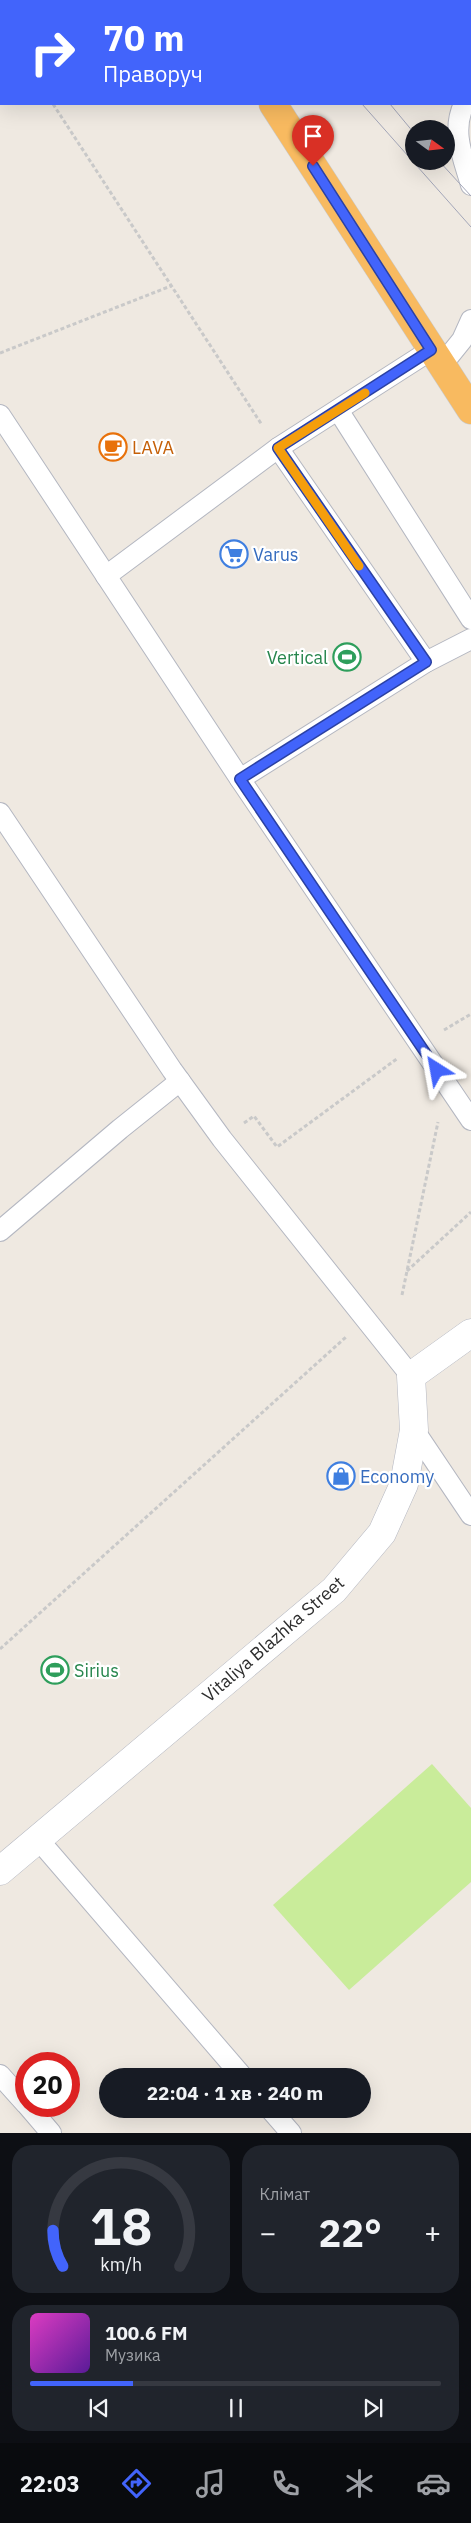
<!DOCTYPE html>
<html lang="uk">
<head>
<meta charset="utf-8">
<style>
  :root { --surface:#171b24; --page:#20242c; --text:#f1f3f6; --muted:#9ea1a6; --line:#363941; --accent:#4264fb }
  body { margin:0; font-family:"IBM Plex Sans",sans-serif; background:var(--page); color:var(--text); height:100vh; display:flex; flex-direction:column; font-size:19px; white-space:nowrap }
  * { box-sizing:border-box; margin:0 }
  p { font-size:16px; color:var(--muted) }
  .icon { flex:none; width:28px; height:28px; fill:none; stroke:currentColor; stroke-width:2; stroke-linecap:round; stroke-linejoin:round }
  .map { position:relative; height:2133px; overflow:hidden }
  .details { display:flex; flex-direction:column; gap:12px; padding:12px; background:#0d0f14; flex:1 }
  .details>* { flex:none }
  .banner { position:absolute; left:0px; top:0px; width:471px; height:105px; box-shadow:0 5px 20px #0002; background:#4264fb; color:#fff; overflow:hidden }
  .needle { width:32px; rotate:105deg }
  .tools { position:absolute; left:405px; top:120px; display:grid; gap:10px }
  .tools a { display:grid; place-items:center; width:50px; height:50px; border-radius:50%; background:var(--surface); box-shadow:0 5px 20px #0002; font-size:25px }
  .speed { position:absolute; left:15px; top:2052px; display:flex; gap:10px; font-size:25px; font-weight:700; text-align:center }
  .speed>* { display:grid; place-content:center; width:65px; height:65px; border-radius:50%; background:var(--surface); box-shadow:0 5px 20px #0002; line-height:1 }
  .speed .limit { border:8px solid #d22; background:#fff; color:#111 }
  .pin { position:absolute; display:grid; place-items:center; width:42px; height:42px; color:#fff; margin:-51px -21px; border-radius:50% 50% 50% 0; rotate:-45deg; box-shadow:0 0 5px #0007 }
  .pin .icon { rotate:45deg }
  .me { position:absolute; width:55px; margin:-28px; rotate:326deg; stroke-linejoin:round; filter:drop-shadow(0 0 4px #0008) }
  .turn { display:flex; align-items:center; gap:18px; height:105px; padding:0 20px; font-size:22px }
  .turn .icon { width:65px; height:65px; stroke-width:2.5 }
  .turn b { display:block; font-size:35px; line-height:42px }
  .big { font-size:38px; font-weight:800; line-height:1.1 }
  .details .tile { flex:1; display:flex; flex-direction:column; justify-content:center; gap:8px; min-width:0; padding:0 18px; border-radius:20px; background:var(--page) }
  .details .dial { align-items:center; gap:0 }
  .dial svg { height:130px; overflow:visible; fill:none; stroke:var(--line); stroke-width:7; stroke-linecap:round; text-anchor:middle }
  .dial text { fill:var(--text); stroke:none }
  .song { display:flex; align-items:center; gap:15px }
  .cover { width:60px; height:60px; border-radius:8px; background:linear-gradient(135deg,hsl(310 70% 55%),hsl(270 70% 35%)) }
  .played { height:5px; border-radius:2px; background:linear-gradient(90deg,var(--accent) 25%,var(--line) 25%) }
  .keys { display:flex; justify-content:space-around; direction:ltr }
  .heat { display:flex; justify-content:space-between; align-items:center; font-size:28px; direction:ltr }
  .details .tiles { flex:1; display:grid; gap:12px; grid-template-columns:1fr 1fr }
  .tile:last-child { grid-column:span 2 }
  .trip { position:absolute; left:99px; top:2068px; width:272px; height:50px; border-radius:25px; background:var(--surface); box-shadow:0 5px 20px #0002; font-weight:800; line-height:50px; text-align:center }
  .tab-bar { display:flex; height:80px; justify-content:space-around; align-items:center; background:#090b0e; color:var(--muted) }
  .tab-bar .icon { width:35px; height:35px }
  .tab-bar .selected { color:var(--accent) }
  .tab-bar b { font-size:22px; color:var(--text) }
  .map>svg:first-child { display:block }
  .pitch { fill:#c9ec9a }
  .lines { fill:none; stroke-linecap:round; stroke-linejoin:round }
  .service-casing { stroke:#b4b7c1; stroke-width:22 }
  .minor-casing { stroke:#b4b7c1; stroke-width:29 }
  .trunk-casing { stroke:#c9c9c9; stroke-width:29 }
  .path { stroke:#c9c9c9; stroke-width:3; stroke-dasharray:4 2.5; stroke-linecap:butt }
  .service { stroke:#fff; stroke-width:20 }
  .minor { stroke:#fff; stroke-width:28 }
  .trunk { stroke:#f8ba60; stroke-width:28 }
  .tram { stroke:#a3a6b8; stroke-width:1 }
  .route-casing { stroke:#2b41a3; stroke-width:12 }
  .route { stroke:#4264fb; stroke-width:9 }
  .slow { stroke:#f59e0b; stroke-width:9 }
  .labels { text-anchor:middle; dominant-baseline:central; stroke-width:4.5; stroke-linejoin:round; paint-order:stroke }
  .food-label { font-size:18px; fill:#c56008; stroke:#fff; text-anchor:start }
  .shop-label { font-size:18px; fill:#366cbe; stroke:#fff; text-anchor:start }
  .leisure-label { font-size:18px; fill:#27864d; stroke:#fff; text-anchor:end }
  .street-label { font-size:18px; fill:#2e2e2e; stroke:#fff }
</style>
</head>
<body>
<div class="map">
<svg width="471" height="2133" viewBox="0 0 471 2133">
  <rect width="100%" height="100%" fill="#efe9e1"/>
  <!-- pitch -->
  <path class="pitch" d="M 432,1764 L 471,1808 L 471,1882 L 349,1990 L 273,1905 Z"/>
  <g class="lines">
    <!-- service casing -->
    <g class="service-casing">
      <g id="service">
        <path d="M 464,104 C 451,132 463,157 471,185"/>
        <path d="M 441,366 L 462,340 L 471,320"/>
        <path d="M 338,410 L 471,619"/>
        <path d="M 0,415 L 240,779 L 471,1120"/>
        <path d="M 278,448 L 426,662"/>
        <path d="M 106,576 L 278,448 L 431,350"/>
        <path d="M 240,779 L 426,662 L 471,639"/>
        <path d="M 0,813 L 172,1070 L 222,1139 L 411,1376"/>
        <path d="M 0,1231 L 120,1129 L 180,1081"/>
        <path d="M 414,1430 L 471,1515"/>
        <path d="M 37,1838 L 242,2076"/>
        <path d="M 0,2075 L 26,2104"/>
        <path d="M 28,2106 L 51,2133"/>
        <path d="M 270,2109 L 291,2133"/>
      </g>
    </g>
    <!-- minor casing -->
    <g class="minor-casing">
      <path id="minor" d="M 0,1871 L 334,1590 L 382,1533 L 404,1484 L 414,1430 L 411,1376 L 471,1333"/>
    </g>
    <!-- trunk casing -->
    <g class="trunk-casing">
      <g id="trunk">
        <path d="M 206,0 L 207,1"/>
        <path d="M 273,104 L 471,410"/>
      </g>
    </g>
    <!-- path -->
    <g class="path">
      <path d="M 0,23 L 1,25"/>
      <path d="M 53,104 L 262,425"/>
      <path d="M 0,353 L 171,286"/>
      <path d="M 444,1030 L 471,1014"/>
      <path d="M 244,1123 L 254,1116 L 277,1147 L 398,1058"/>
      <path d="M 407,1271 L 471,1212"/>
      <path d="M 402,1295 L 438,1122"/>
      <path d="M 0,1649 L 346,1337"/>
    </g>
    <!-- service -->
    <use href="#service" class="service"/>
    <!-- minor -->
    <use href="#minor" class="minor"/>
    <!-- trunk -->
    <use href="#trunk" class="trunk"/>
    <!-- tram -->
    <g class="tram">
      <path d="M 294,0 L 294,1"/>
      <path d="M 320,0 L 320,1"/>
      <path d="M 362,104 L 471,227"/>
      <path d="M 390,104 L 414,133"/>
      <path d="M 439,161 L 471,196"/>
    </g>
  </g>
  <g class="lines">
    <!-- route casing -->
    <g class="route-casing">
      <path id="route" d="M 313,166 L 431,350 L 278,448 L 426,662 L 240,779 L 437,1070"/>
    </g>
    <!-- route -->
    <use href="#route" class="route"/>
    <!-- slow -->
    <path class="slow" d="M 359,566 L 278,448 L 365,393"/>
  </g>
  <!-- icons -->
  <defs>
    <g id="cafe-ring" transform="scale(1.4375)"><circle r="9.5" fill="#fff" stroke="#e8710a" stroke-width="1.5"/><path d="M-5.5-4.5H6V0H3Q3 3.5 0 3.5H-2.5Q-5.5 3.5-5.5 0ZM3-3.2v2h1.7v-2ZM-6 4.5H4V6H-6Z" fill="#e8710a"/></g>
    <g id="supermarket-ring" transform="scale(1.4375)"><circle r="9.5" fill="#fff" stroke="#3f7fe0" stroke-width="1.5"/><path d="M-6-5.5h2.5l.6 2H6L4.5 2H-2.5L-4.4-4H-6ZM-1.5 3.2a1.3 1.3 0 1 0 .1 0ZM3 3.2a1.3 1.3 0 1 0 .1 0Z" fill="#3f7fe0"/></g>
    <g id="stadium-ring" transform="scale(1.4375)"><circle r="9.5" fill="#fff" stroke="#2e9e5b" stroke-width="1.5"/><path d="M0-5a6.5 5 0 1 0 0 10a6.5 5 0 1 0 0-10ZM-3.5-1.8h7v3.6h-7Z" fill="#2e9e5b"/></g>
    <g id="shop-ring" transform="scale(1.4375)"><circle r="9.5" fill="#fff" stroke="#3f7fe0" stroke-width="1.5"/><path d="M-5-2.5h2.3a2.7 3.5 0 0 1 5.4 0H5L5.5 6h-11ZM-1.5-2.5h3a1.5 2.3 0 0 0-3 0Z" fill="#3f7fe0"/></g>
  </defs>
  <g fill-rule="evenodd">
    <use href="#cafe-ring" x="113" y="447"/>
    <use href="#supermarket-ring" x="234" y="554"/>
    <use href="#stadium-ring" x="347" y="657"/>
    <use href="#shop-ring" x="341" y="1476"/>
    <use href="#stadium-ring" x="55" y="1670"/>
  </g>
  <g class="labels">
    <!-- food labels -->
    <g class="food-label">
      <text x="132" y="447">LAVA</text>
    </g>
    <!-- shop labels -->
    <g class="shop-label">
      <text x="253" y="554">Varus</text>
      <text x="360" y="1476">Economy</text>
    </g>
    <!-- leisure labels -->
    <g class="leisure-label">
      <text x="328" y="657">Vertical</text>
      <text x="74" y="1670" text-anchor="start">Sirius</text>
    </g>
    <!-- street labels -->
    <g class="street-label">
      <text transform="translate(273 1639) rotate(-41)">Vitaliya Blazhka Street</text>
    </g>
  </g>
</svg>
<div class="tools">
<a><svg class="needle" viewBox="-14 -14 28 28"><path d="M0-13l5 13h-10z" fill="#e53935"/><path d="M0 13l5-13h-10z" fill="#9ea1a6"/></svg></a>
</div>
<div class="speed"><div class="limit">20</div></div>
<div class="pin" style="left:313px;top:166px;background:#d93025"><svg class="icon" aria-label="arrive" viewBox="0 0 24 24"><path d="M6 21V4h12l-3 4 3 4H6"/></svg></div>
<svg class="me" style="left:437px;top:1070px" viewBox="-20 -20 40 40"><path d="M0-17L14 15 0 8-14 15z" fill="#4264fb" stroke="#fff" stroke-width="4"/></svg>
<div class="trip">22:04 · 1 хв · 240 m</div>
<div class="banner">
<div class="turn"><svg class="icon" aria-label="right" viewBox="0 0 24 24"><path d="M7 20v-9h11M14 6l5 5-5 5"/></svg><div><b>70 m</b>Праворуч</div></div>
</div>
</div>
<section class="details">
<div class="tiles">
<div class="tile dial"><svg viewBox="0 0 100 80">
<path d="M14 69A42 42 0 1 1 86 69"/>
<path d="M14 69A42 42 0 0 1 8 47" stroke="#4264fb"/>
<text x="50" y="56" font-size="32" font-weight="700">18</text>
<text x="50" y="72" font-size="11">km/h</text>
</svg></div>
<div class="tile"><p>Клімат</p>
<div class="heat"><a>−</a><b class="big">22°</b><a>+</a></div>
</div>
<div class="tile">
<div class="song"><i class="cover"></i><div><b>100.6 FM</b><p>Музика</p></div></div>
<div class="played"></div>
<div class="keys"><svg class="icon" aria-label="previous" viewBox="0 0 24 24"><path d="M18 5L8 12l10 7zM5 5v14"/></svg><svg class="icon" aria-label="pause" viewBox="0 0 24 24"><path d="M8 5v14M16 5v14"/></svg><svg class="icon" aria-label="next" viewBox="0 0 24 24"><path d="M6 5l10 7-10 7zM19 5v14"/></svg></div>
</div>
</div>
</section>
<nav class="tab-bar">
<b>22:03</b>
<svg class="icon selected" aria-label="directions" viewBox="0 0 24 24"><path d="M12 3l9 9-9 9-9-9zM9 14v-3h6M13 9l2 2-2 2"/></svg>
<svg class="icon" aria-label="music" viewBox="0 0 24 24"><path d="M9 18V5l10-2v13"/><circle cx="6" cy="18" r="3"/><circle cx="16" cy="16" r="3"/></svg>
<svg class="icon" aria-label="phone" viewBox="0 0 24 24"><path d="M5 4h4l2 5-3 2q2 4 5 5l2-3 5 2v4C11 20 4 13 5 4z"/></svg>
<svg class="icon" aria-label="climate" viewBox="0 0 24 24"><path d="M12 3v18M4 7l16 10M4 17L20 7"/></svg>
<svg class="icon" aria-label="car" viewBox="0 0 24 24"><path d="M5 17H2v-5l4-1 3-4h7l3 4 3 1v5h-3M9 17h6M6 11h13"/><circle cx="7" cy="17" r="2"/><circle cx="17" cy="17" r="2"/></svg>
</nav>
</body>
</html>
